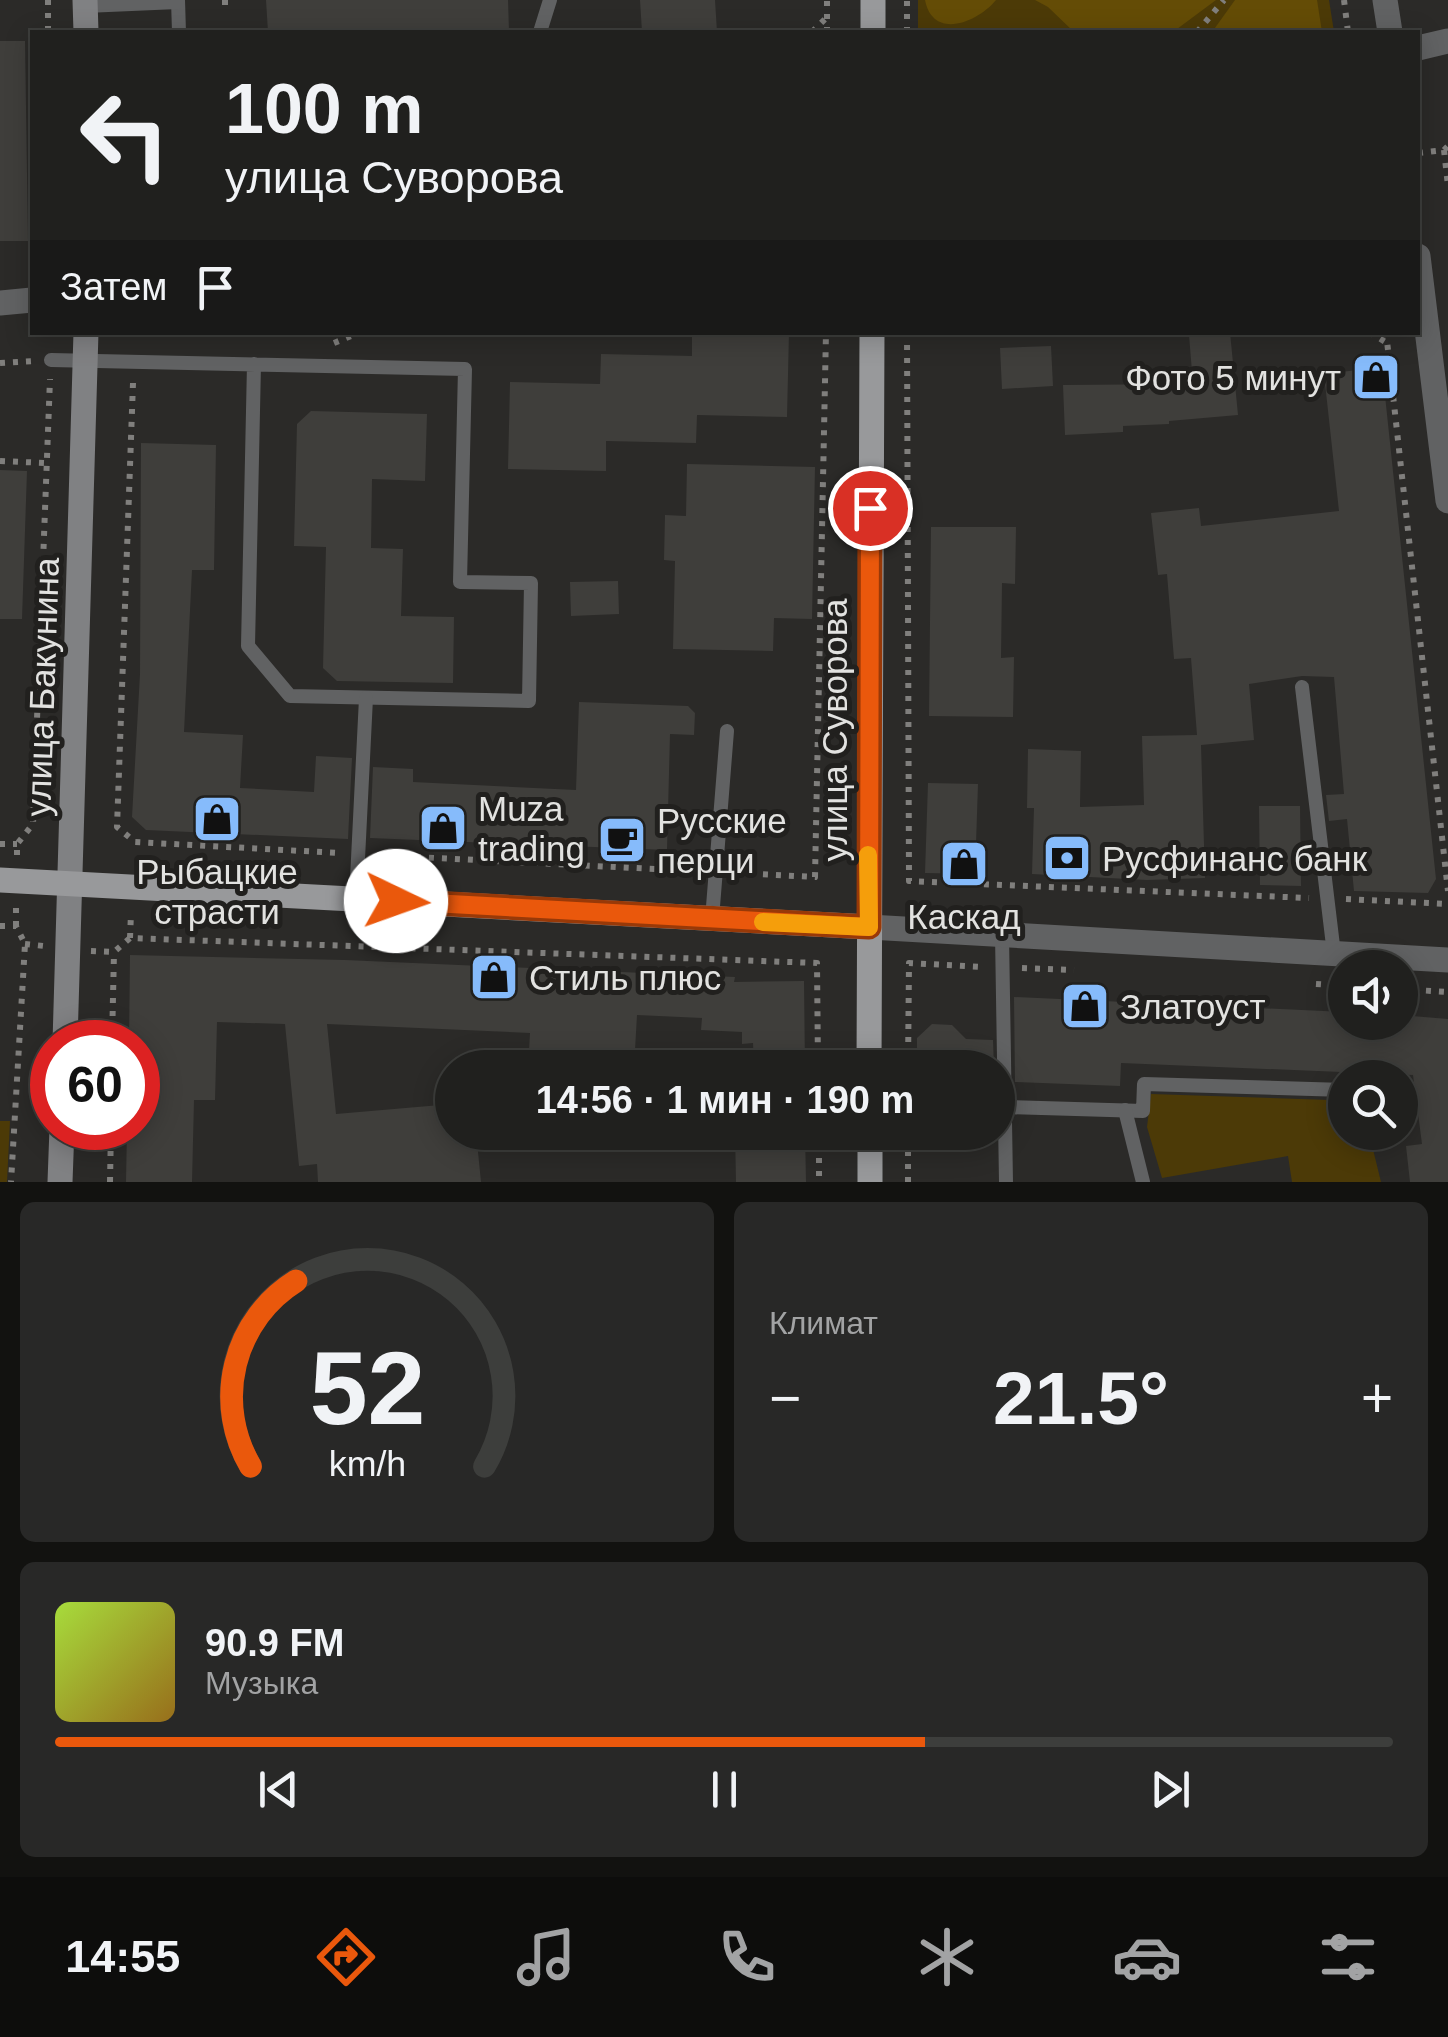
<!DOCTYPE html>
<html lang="ru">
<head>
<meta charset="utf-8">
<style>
  :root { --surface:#20201e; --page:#282827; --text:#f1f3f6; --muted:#a2a3a4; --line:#3d3e3c; --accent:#ea580c }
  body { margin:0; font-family:Arial,sans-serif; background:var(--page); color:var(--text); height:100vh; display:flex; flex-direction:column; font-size:38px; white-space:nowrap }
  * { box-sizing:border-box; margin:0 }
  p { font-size:32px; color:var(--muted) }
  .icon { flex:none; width:55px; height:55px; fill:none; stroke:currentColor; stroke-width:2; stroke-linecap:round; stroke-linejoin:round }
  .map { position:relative; height:1182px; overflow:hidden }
  .panel { display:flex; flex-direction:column; gap:20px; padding:20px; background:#121210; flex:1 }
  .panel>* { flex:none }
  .guide { position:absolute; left:30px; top:30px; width:1390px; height:305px; border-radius:0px; box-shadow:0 5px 25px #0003,0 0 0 2px var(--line); background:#20201e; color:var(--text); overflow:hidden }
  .controls { position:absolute; left:1328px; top:950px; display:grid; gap:20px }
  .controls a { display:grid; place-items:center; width:90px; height:90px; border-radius:50%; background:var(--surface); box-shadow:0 5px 25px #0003,0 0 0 2px var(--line); font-size:50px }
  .speed { position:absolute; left:30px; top:1020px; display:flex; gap:20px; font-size:50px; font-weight:700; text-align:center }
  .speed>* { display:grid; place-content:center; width:130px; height:130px; border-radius:50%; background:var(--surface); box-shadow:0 5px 25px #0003,0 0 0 2px var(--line); line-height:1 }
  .speed .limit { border:15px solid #d22; background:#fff; color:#111 }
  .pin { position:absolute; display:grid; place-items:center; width:85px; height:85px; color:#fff; margin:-42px; border:5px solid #fff; border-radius:50%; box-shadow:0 2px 10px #0007 }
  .me { position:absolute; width:110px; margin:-55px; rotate:93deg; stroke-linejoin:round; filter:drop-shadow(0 0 8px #0008) }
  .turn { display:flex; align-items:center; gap:35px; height:210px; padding:0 30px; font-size:45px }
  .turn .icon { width:130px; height:130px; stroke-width:2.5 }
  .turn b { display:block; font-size:70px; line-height:85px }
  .then { display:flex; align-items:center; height:95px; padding:0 30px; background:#0003; gap:20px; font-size:38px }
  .big { font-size:75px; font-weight:600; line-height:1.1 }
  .panel .widget { flex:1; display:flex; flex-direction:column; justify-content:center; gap:15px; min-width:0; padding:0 35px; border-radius:15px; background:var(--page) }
  .panel .dial { align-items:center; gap:0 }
  .dial svg { height:260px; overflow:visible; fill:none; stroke:var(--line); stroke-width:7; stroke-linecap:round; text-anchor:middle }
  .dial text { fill:var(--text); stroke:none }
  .song { display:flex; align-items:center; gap:30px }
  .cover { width:120px; height:120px; border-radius:15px; background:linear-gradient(135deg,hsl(80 70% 55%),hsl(40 70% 35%)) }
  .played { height:10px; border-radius:5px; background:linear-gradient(90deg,var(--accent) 65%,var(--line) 65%) }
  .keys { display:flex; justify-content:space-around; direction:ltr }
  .heat { display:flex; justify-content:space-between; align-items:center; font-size:55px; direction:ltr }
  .panel .tiles { flex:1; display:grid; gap:20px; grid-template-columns:1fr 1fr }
  .widget:last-child { grid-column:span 2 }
  .trip { position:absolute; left:435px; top:1050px; width:580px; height:100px; border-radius:50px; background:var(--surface); box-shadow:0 5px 25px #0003,0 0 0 2px var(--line); font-weight:600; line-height:100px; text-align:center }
  .tabs { display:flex; height:160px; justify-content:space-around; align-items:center; background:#0d0d0c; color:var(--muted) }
  .tabs .icon { width:70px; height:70px }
  .tabs .current { color:var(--accent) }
  .tabs b { font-size:45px; color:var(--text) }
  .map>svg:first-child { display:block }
  .green { fill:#4c3a07 }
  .forest { fill:#644c06 }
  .building { fill:#3f3e3b }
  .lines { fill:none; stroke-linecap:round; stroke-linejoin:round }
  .path { stroke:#807f7d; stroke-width:6; stroke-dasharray:5 8; stroke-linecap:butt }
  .lane { stroke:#616263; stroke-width:14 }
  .street { stroke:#616263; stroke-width:25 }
  .secondary { stroke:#808183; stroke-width:25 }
  .primary { stroke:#98999b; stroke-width:25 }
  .route-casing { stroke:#983908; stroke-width:25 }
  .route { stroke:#ea580c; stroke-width:18 }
  .slow { stroke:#f59e0b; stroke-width:18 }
  .labels { text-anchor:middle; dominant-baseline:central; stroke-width:10; stroke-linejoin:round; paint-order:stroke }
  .poi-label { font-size:35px; fill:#e2e2e0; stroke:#21201e; text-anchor:start }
  .street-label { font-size:35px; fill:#e2e2e0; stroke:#21201e }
</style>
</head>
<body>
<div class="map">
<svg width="1448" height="1182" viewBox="0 0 1448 1182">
  <rect width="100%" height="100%" fill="#2b2a28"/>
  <!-- green -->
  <g class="green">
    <path d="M 918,0 L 1329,0 L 1334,32 L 918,32 Z"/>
    <path d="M 1151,1094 L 1330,1100 L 1345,1106 L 1345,1132 L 1369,1133 L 1381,1182 L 1292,1182 L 1288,1156 L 1162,1178 L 1147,1127 Z"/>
    <path d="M 0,1121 L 10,1121 L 7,1182 L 0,1182 Z"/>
  </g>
  <!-- forest -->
  <g class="forest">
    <path d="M 925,0 L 996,0 C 978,22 933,41 925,0 Z"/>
    <path d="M 1035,0 L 1216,0 L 1173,32 L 1074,32 L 1048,7 Z"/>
    <path d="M 1235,0 L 1317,0 L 1322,32 L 1212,32 Z"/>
  </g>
  <!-- building -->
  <g class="building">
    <path d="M 266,0 L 508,0 L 509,32 L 268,32 Z"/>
    <path d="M 640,0 L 715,0 L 717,32 L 642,32 Z"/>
    <path d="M 0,41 L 25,41 L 28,241 L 0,241 Z"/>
    <path d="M 692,332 L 789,332 L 787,417 L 697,415 L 696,443 L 606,441 L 606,471 L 508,469 L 510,382 L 600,384 L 601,354 L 692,356 Z"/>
    <path d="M 1230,332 L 1238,415 L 1169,421 L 1169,424 L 1123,426 L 1123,432 L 1065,435 L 1063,385 L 1193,384 L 1189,335 Z"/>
    <path d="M 1051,346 L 1053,386 L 1002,389 L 1000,348 Z"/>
    <path d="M 1382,367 L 1436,879 L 1428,893 L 1354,891 L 1347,819 L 1329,821 L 1326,795 L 1344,794 L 1334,677 L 1302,676 L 1249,684 L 1254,740 L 1201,745 L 1205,878 L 1147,880 L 1032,874 L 1034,808 L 1027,808 L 1028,749 L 1081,751 L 1080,807 L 1144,805 L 1142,736 L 1197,735 L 1191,658 L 1174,659 L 1167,574 L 1158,575 L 1151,513 L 1199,508 L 1201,526 L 1339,511 L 1324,374 Z"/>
    <path d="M 311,411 L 427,414 L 425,481 L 372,479 L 371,548 L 403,549 L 401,616 L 454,617 L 453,683 L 337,681 L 323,668 L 326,547 L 294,546 L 297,424 Z"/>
    <path d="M 141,443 L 216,445 L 214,570 L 192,570 L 184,732 L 243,735 L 240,788 L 314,792 L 316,756 L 352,758 L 348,839 L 146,830 L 132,817 L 140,674 Z"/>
    <path d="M 687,464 L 815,467 L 812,619 L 774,618 L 773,651 L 673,649 L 675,561 L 664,560 L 665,515 L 686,516 Z"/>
    <path d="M 0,470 L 27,471 L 22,619 L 0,619 Z"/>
    <path d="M 931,527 L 1016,527 L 1015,584 L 1002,583 L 1001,658 L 1014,657 L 1013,717 L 929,716 Z"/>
    <path d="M 618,581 L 619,614 L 571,616 L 570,582 Z"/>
    <path d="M 579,702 L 688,706 L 695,713 L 694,735 L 670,734 L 667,850 L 370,838 L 373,767 L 413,769 L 413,782 L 576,790 Z"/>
    <path d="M 928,783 L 978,784 L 975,874 L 925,873 Z"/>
    <path d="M 1259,806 L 1300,806 L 1301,886 L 1260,885 Z"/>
    <path d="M 130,955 L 345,960 L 735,977 L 734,982 L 804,981 L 805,1068 L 754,1068 L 753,1043 L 742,1044 L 742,1032 L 701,1030 L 702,1018 L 637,1015 L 634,1068 L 528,1068 L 530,1033 L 327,1024 L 336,1114 L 452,1104 L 452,1132 L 476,1132 L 481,1182 L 318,1182 L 317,1164 L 299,1166 L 285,1024 L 217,1022 L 215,1100 L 194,1100 L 192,1182 L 126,1182 L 127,1128 L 138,1128 L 138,1042 L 129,1042 Z"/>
    <path d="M 1014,997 L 1345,1012 L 1345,1022 L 1400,1022 L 1400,1015 L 1448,1019 L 1448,1182 L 1410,1182 L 1406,1146 L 1422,1144 L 1413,1075 L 1121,1063 L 1120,1086 L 1015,1082 Z"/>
    <path d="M 932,1024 L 952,1025 L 966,1039 L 993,1040 L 994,1068 L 926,1068 L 917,1058 L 917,1038 Z"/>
    <path d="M 735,1132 L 805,1132 L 806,1182 L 736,1182 Z"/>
  </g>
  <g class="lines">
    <!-- path -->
    <g class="path">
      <path d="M 48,0 L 48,32"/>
      <path d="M 225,0 L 225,5"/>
      <path d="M 1344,0 L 1348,32"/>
      <path d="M 812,32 L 826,18"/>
      <path d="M 827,32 L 827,0"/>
      <path d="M 907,32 L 907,0"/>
      <path d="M 1197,32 L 1224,0"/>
      <path d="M 1444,150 L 1448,186"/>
      <path d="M 1418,153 L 1444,150 L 1448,146"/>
      <path d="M 907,332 L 909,881 L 1309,898"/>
      <path d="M 1369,332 L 1387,343"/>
      <path d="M 1386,332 L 1448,891"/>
      <path d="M 334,343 L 361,332"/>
      <path d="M 0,363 L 34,361"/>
      <path d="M 133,383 L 117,827 L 135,842 L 340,853"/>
      <path d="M 0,461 L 46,463"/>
      <path d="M 0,844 L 17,844"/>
      <path d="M 17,855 L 17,844 L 33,824 L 50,379"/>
      <path d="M 377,855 L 694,871"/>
      <path d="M 737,873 L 815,877 L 826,332"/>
      <path d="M 1346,899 L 1448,904"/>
      <path d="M 0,926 L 16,926 L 25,944 L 11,1182"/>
      <path d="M 16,926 L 16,908"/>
      <path d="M 130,938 L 131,913"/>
      <path d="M 25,944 L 44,946"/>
      <path d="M 91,951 L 114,952 L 130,938 L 817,963 L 818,1068"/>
      <path d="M 1022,968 L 1074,970"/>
      <path d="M 1316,984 L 1345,986"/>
      <path d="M 1400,989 L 1448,992"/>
      <path d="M 112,1042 L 114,952"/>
      <path d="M 908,1068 L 909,963 L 984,967"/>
      <path d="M 819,1132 L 819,1182"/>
      <path d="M 110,1182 L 111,1128"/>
      <path d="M 908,1182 L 908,1132"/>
    </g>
    <!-- lane -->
    <g class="lane">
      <path d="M 178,0 L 179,32"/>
      <path d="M 85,6 L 178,2"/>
      <path d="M 540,32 L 550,0"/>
      <path d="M 51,360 L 465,369 L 460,582 L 531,583 L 529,701 L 290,696 L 248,646 L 254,364"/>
      <path d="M 1302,687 L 1334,954"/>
      <path d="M 356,899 L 366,698"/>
      <path d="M 712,919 L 727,731"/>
      <path d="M 1002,935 L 1006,1182"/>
      <path d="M 1003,1107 L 1143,1111 L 1144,1084 L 1345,1090"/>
      <path d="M 1125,1110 L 1143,1182"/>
    </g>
    <!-- street -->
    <g class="street">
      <path d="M 1385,0 L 1390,32"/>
      <path d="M 1418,48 L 1448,41"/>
      <path d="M 1418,256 L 1448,501"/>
      <path d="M 0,303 L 32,300"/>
      <path d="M 869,927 L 1448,960"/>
    </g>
    <!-- secondary -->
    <g class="secondary">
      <path d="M 85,0 L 86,32"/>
      <path d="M 65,1042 L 86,332"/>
      <path d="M 60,1182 L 62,1128"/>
    </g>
    <!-- primary -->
    <g class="primary">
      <path d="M 873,32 L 873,0"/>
      <path d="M 0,880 L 869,927"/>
      <path d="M 869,1068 L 872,332"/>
      <path d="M 870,1132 L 870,1182"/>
    </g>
  </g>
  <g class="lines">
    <!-- route casing -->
    <g class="route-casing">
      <path id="route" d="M 396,901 L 869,927 L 870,508"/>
    </g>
    <!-- route -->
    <use href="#route" class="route"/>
    <!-- slow -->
    <path class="slow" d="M 763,922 L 869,927 L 868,855"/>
  </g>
  <!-- icons -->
  <defs>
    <g id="shop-square" transform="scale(2.5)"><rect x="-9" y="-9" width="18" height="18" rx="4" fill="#86bbfb" stroke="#21201e"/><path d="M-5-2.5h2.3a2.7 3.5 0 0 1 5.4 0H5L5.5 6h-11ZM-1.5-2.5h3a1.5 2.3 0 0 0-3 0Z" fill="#111"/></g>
    <g id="cafe-square" transform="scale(2.5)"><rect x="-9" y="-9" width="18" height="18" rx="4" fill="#86bbfb" stroke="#21201e"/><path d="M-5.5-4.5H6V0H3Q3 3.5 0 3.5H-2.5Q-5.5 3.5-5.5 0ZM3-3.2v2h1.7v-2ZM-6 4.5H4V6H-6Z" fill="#111"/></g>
    <g id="bank-square" transform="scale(2.5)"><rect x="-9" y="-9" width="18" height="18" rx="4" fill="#86bbfb" stroke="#21201e"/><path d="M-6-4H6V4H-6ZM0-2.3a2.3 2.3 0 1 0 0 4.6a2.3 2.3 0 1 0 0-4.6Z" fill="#111"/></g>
  </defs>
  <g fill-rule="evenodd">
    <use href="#shop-square" x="1376" y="377"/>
    <use href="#shop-square" x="217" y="819"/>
    <use href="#shop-square" x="443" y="828"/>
    <use href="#cafe-square" x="622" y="840"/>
    <use href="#bank-square" x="1067" y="858"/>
    <use href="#shop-square" x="964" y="864"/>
    <use href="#shop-square" x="494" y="977"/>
    <use href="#shop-square" x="1085" y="1006"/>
  </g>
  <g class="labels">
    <!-- poi labels -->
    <g class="poi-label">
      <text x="1341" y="377" text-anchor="end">Фото 5 минут</text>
      <text x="478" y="808">Muza<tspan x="478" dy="40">trading</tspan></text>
      <text x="657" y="820">Русские<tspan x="657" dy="40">перци</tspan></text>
      <text x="1102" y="858">Русфинанс банк</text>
      <text x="217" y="871" text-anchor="middle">Рыбацкие<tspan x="217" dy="40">страсти</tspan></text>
      <text x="964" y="916" text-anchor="middle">Каскад</text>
      <text x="529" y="977">Стиль плюс</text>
      <text x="1120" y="1006">Златоуст</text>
    </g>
    <!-- street labels -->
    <g class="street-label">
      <text transform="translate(42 687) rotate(-88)">улица Бакунина</text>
      <text transform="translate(834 730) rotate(-90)">улица Суворова</text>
    </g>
  </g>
</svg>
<div class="controls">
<a><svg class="icon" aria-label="sound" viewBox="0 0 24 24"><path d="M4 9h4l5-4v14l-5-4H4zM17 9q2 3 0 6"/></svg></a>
<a><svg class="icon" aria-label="search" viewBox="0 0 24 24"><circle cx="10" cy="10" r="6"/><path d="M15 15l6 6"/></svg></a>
</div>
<div class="speed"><div class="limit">60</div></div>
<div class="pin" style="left:870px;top:508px;background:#d93025"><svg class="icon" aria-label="arrive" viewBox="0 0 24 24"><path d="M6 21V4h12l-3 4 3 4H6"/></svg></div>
<svg class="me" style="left:396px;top:901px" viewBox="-20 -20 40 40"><circle r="19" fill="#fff"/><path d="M0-13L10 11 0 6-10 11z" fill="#ea580c"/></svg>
<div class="trip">14:56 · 1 мин · 190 m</div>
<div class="guide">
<div class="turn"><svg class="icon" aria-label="left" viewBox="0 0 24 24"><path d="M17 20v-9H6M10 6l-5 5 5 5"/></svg><div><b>100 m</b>улица Суворова</div></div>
<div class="then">Затем<svg class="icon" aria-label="arrive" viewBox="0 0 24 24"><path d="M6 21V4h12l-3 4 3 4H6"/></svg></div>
</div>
</div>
<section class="panel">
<div class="tiles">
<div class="widget dial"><svg viewBox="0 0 100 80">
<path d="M14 69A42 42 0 1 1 86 69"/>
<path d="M14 69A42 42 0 0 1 28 12" stroke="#ea580c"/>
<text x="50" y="56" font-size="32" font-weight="700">52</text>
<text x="50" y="72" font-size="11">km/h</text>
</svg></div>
<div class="widget"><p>Климат</p>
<div class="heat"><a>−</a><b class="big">21.5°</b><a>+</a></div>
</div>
<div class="widget">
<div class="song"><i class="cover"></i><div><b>90.9 FM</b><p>Музыка</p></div></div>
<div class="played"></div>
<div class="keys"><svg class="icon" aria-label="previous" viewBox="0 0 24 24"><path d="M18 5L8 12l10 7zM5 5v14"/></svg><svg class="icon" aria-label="pause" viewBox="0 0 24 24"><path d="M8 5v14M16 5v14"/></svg><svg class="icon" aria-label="next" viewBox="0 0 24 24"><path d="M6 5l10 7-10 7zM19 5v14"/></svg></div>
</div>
</div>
</section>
<nav class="tabs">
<b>14:55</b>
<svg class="icon current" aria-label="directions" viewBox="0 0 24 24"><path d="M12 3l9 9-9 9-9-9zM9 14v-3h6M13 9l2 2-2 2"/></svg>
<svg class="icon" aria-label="music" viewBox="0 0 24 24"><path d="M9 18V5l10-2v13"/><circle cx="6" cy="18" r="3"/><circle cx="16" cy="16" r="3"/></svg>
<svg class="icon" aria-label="phone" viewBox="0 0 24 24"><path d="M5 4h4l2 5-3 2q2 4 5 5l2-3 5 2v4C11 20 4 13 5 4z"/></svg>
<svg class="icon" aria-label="climate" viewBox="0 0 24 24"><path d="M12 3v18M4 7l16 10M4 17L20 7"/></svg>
<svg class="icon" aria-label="car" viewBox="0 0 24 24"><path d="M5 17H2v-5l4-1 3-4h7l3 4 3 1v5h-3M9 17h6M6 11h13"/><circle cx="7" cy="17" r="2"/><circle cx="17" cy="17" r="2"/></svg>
<svg class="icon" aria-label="filters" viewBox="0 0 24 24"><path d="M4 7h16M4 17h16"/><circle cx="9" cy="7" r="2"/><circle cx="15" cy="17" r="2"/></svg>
</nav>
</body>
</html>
